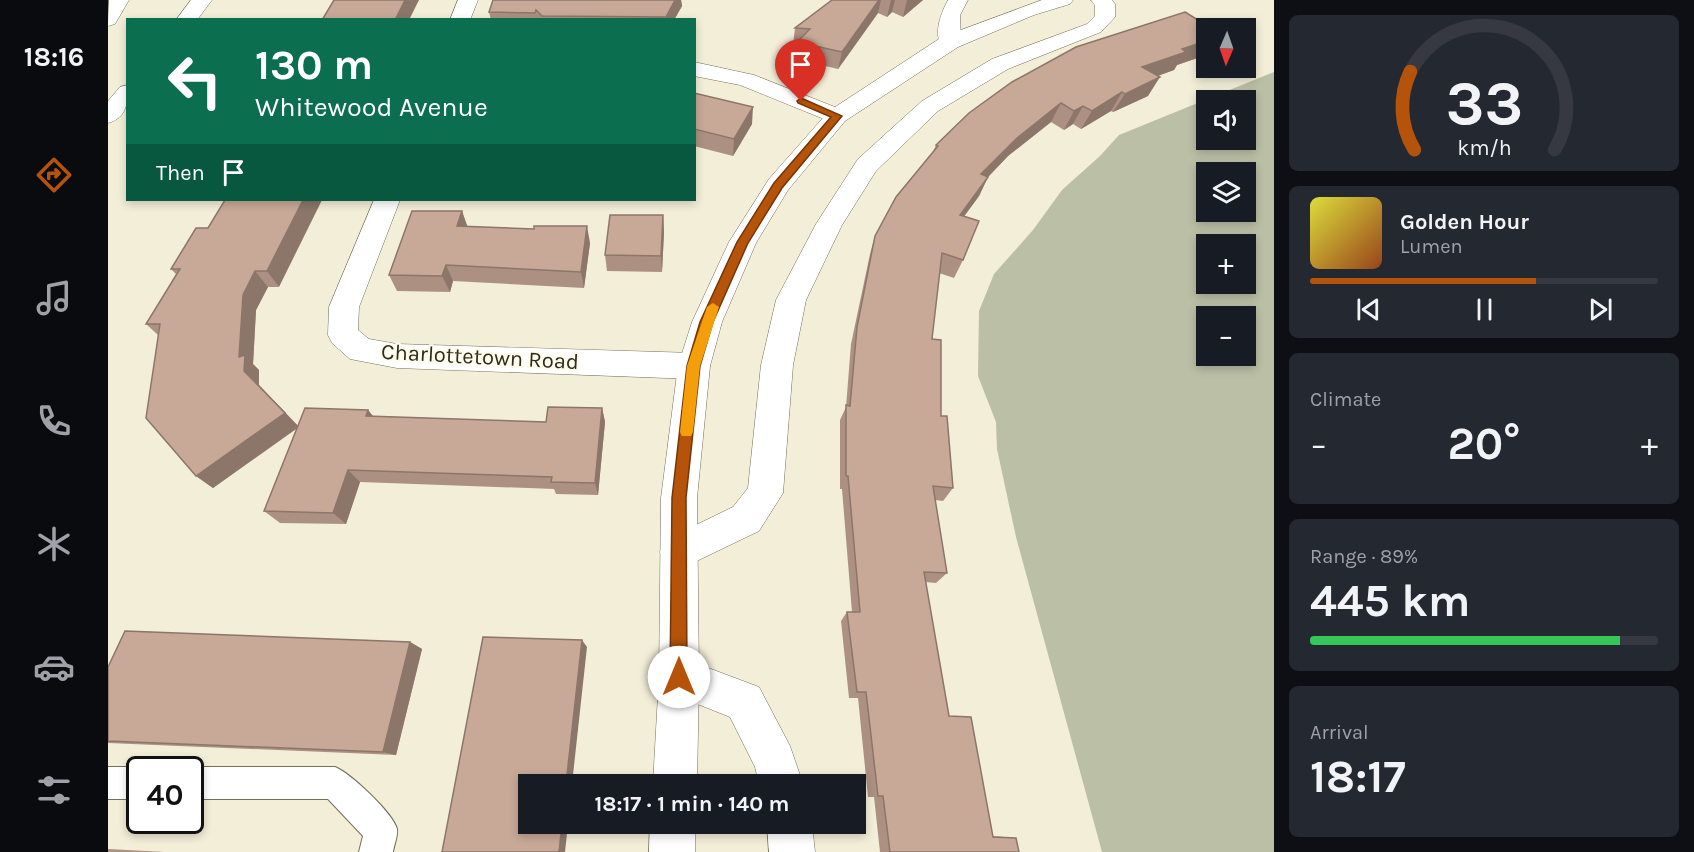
<!DOCTYPE html>
<html lang="en">
<head>
<meta charset="utf-8">
<style>
  :root { --surface:#171b24; --page:#242831; --text:#f1f3f6; --muted:#9ea1a6; --line:#363941; --accent:#b45309 }
  body { margin:0; font-family:Karla,sans-serif; background:var(--page); color:var(--text); height:100vh; display:flex; flex-direction:column; font-size:22px; white-space:nowrap }
  * { box-sizing:border-box; margin:0 }
  p { font-size:20px; color:var(--muted) }
  .icon { flex:none; width:33px; height:33px; fill:none; stroke:currentColor; stroke-width:2; stroke-linecap:round; stroke-linejoin:round }
  .map { position:relative; flex:1; overflow:hidden }
  .panel { display:flex; flex-direction:column; gap:15px; padding:15px; background:#0d0f14; width:420px }
  .panel>* { flex:none }
  .banner { position:absolute; left:18px; top:18px; width:570px; height:183px; border-radius:0px; box-shadow:0 3px 9px #0003; background:#0b6e4f; color:#fff; overflow:hidden }
  .needle { width:39px; rotate:182deg }
  .tools { position:absolute; left:1088px; top:18px; display:grid; gap:12px }
  .tools a { display:grid; place-items:center; width:60px; height:60px; border-radius:0px; background:var(--surface); box-shadow:0 3px 9px #0003; font-size:30px }
  .speed { position:absolute; left:18px; top:756px; display:flex; gap:12px; font-size:30px; font-weight:700; text-align:center }
  .speed>* { display:grid; place-content:center; width:78px; height:78px; border-radius:50%; background:var(--surface); box-shadow:0 3px 9px #0003; line-height:1 }
  .speed .limit { border:3px solid #111; border-radius:9px; background:#fff; color:#111 }
  .pin { position:absolute; display:grid; place-items:center; width:51px; height:51px; color:#fff; margin:-62px -26px; border-radius:50% 50% 50% 0; rotate:-45deg; box-shadow:0 0 6px #0007 }
  .pin .icon { rotate:45deg }
  .me { position:absolute; width:66px; margin:-33px; rotate:0deg; stroke-linejoin:round; filter:drop-shadow(0 0 4px #0008) }
  .turn { display:flex; align-items:center; gap:21px; height:126px; padding:0 30px; font-size:27px }
  .turn .icon { width:78px; height:78px; stroke-width:2.5 }
  .turn b { display:block; font-size:42px; line-height:51px }
  .then { display:flex; align-items:center; height:57px; padding:0 30px; background:#0003; gap:12px; font-size:22px }
  .big { font-size:45px; font-weight:700; line-height:1.1 }
  .panel .widget { flex:1; display:flex; flex-direction:column; justify-content:center; gap:9px; min-width:0; padding:0 21px; border-radius:9px; background:var(--page) }
  .panel .dial { align-items:center; gap:0 }
  .dial svg { height:156px; overflow:visible; fill:none; stroke:var(--line); stroke-width:7; stroke-linecap:round; text-anchor:middle }
  .dial text { fill:var(--text); stroke:none }
  .song { display:flex; align-items:center; gap:18px }
  .cover { width:72px; height:72px; border-radius:9px; background:linear-gradient(135deg,hsl(60 70% 55%),hsl(20 70% 35%)) }
  .played { height:6px; border-radius:3px; background:linear-gradient(90deg,var(--accent) 65%,var(--line) 65%) }
  .keys { display:flex; justify-content:space-around; direction:ltr }
  .heat { display:flex; justify-content:space-between; align-items:center; font-size:33px; direction:ltr }
  .charge { height:9px; border-radius:4px; background:linear-gradient(90deg,#34c759 89%,var(--line) 0) }
  .trip { position:absolute; left:410px; top:774px; width:348px; height:60px; border-radius:0px; background:var(--surface); box-shadow:0 3px 9px #0003; font-weight:700; line-height:60px; text-align:center }
  main { display:flex; flex:1; min-height:0 }
  .dock { display:flex; flex-direction:column; width:108px; justify-content:space-around; align-items:center; background:#090b0e; color:var(--muted) }
  .dock .icon { width:42px; height:42px }
  .dock .on { color:var(--accent) }
  .dock b { font-size:27px; color:var(--text) }
  .map>svg:first-child { display:block }
  .green { fill:#babfa5; fill-rule:evenodd }
  .lines { fill:none; stroke-linecap:round; stroke-linejoin:round }
  .service-casing { stroke:#746f5c; stroke-width:2 }
  .minor-casing { stroke:#746f5c; stroke-width:1 }
  .tertiary-casing { stroke:#746f5c; stroke-width:1 }
  .secondary-casing { stroke:#746f5c; stroke-width:1 }
  .service { fill:#fff; fill-rule:evenodd }
  .minor { fill:#fff; fill-rule:evenodd }
  .tertiary { fill:#fff; fill-rule:evenodd }
  .secondary { fill:#fff; fill-rule:evenodd }
  .wall { fill:#ac9182 }
  .shaded-wall { fill:#8c766a }
  .building { fill:#c8a997; stroke:#8c766a; stroke-width:1.5 }
  .route { fill:#b45309; stroke:#753606; stroke-width:1.5 }
  .slow { fill:#f59e0b }
  .labels { text-anchor:middle; dominant-baseline:central; stroke-width:4.5; stroke-linejoin:round; paint-order:stroke }
  .street-label { font-size:22px; fill:#2c2a22; stroke:#fffbe9 }
</style>
</head>
<body>
<main>
<nav class="dock">
<b>18:16</b>
<svg class="icon on" aria-label="directions" viewBox="0 0 24 24"><path d="M12 3l9 9-9 9-9-9zM9 14v-3h6M13 9l2 2-2 2"/></svg>
<svg class="icon" aria-label="music" viewBox="0 0 24 24"><path d="M9 18V5l10-2v13"/><circle cx="6" cy="18" r="3"/><circle cx="16" cy="16" r="3"/></svg>
<svg class="icon" aria-label="phone" viewBox="0 0 24 24"><path d="M5 4h4l2 5-3 2q2 4 5 5l2-3 5 2v4C11 20 4 13 5 4z"/></svg>
<svg class="icon" aria-label="climate" viewBox="0 0 24 24"><path d="M12 3v18M4 7l16 10M4 17L20 7"/></svg>
<svg class="icon" aria-label="car" viewBox="0 0 24 24"><path d="M5 17H2v-5l4-1 3-4h7l3 4 3 1v5h-3M9 17h6M6 11h13"/><circle cx="7" cy="17" r="2"/><circle cx="17" cy="17" r="2"/></svg>
<svg class="icon" aria-label="filters" viewBox="0 0 24 24"><path d="M4 7h16M4 17h16"/><circle cx="9" cy="7" r="2"/><circle cx="15" cy="17" r="2"/></svg>
</nav>
<div class="map">
<svg width="1166" height="852" viewBox="0 0 1166 852">
  <rect width="100%" height="100%" fill="#f3eed8"/>
  <!-- green -->
  <path class="green" d="M 1166,72 L 1166,852 L 994,852 L 908,537 L 889,449 L 888,422 L 870,376 L 871,311 L 886,274 L 925,230 L 954,190 L 992,156 L 1011,135 ZM 1098,100 L 1137,100 L 1137,140 L 1098,140 ZM 1098,172 L 1137,172 L 1137,212 L 1098,212 ZM 1098,244 L 1137,244 L 1137,284 L 1098,284 ZM 1098,316 L 1137,316 L 1137,356 L 1098,356 Z"/>
  <g class="lines">
    <!-- service casing -->
    <g class="service-casing">
      <g id="service">
        <path d="M 0,767 L 32,767 L 38,770 L 32,770 L 32,799 L 0,799 Z"/>
        <path d="M 82,767 L 227,767 C 242,773 285,813 289,829 C 290,836 286,845 285,852 L 251,852 L 255,836 L 220,799 L 82,799 L 82,770 L 76,770 Z"/>
      </g>
    </g>
    <!-- minor casing -->
    <g class="minor-casing">
      <g id="minor">
        <path d="M 350,0 L 370,0 L 362,20 L 342,20 Z"/>
        <path d="M 840,0 L 860,0 L 852,15 L 853,42 L 850,47 L 842,48 L 834,47 C 825,33 833,13 840,0 Z"/>
        <path d="M 983,0 L 1004,0 L 1007,4 L 1007,17 L 993,32 L 900,69 L 830,111 L 768,171 L 734,225 L 698,300 L 685,365 L 675,493 L 651,531 L 570,570 L 557,564 L 552,552 L 557,540 L 625,507 L 640,488 L 653,365 L 668,300 L 708,224 L 750,159 L 814,101 L 884,59 L 979,24 L 987,16 L 987,5 Z"/>
        <path d="M 586,62 L 646,75 L 737,111 L 741,116 L 737,121 L 729,123 L 721,121 L 632,85 L 586,76 Z"/>
        <path d="M 266,200 L 292,200 L 251,307 L 250,330 L 261,339 L 289,344 L 586,353 L 597,357 L 602,366 L 597,375 L 586,379 L 289,368 L 242,359 L 224,343 L 220,335 L 221,307 Z"/>
        <path d="M 571,657 L 651,687 L 682,746 L 695,784 L 651,784 L 647,767 L 622,717 L 557,691 L 551,677 L 557,663 Z"/>
        <path d="M 659,824 L 704,824 L 707,852 L 661,852 Z"/>
      </g>
    </g>
    <!-- tertiary casing -->
    <g class="tertiary-casing">
      <g id="tertiary">
        <path d="M 934,0 L 965,0 L 962,4 L 926,15 L 850,47 L 737,121 L 680,190 L 648,243 L 614,322 L 602,366 L 589,498 L 591,677 L 589,784 L 545,784 L 551,677 L 553,498 L 570,366 L 584,322 L 621,242 L 661,179 L 721,111 L 834,37 Z"/>
        <path d="M 542,824 L 587,824 L 587,852 L 541,852 Z"/>
      </g>
    </g>
    <!-- secondary casing -->
    <g class="secondary-casing">
      <g id="secondary">
        <path d="M 1,0 L 21,0 L 7,24 L 0,26 Z"/>
        <path d="M 83,0 L 104,0 L 89,20 L 68,20 Z"/>
        <path d="M 20,85 C 20,102 19,118 0,123 L 0,101 L 12,87 Z"/>
      </g>
    </g>
    <!-- service -->
    <use href="#service" class="service"/>
    <!-- minor -->
    <use href="#minor" class="minor"/>
    <!-- tertiary -->
    <use href="#tertiary" class="tertiary"/>
    <!-- secondary -->
    <use href="#secondary" class="secondary"/>
  </g>
  <!-- wall -->
  <g class="wall">
    <path d="M 385,0 L 573,0 L 574,6 L 566,20 L 383,20 L 381,12 Z"/>
    <path d="M 724,0 L 815,0 L 795,17 L 784,12 L 779,17 L 770,13 L 730,69 L 687,59 L 689,45 L 685,45 L 687,28 Z"/>
    <path d="M 1098,28 L 1098,55 L 1069,65 L 1066,70 L 1050,76 L 1040,96 L 1005,112 L 1003,111 L 973,129 L 965,124 L 956,130 L 943,122 L 900,156 L 880,177 L 871,196 L 856,216 L 855,260 L 846,278 L 831,273 L 824,339 L 833,416 L 845,488 L 835,501 L 827,500 L 839,573 L 828,583 L 817,582 L 841,716 L 885,836 L 908,838 L 911,852 L 772,852 L 766,797 L 760,797 L 750,698 L 741,698 L 733,621 L 739,612 L 744,612 L 734,489 L 732,489 L 732,420 L 738,407 L 743,344 L 762,254 L 767,236 L 825,152 L 828,145 Z"/>
    <path d="M 586,93 L 644,124 L 625,156 L 586,146 Z"/>
    <path d="M 117,200 L 171,287 L 160,287 L 148,310 L 145,364 L 151,370 L 151,385 L 190,426 L 260,410 L 265,416 L 438,422 L 494,408 L 497,422 L 490,495 L 448,494 L 446,489 L 252,482 L 238,524 L 172,523 L 156,511 L 189,427 L 105,488 L 88,476 L 50,335 L 38,324 L 68,274 L 63,269 L 100,228 Z"/>
    <path d="M 354,211 L 359,227 L 482,243 L 476,288 L 345,281 L 342,292 L 289,291 L 281,275 Z"/>
    <path d="M 555,215 L 556,232 L 554,272 L 499,271 L 497,255 Z"/>
    <path d="M 302,642 L 314,649 L 288,755 L 0,743 L 0,667 Z"/>
    <path d="M 0,849 L 57,852 L 0,852 Z"/>
  </g>
  <!-- shaded-wall -->
  <g class="shaded-wall">
    <path d="M 297,0 L 311,0 L 301,20 L 287,20 Z"/>
    <path d="M 567,0 L 573,0 L 574,6 L 566,20 L 558,20 L 558,17 Z"/>
    <path d="M 771,0 L 773,0 L 770,13 L 730,69 L 734,52 Z"/>
    <path d="M 783,0 L 787,0 L 784,12 L 779,17 Z"/>
    <path d="M 799,0 L 815,0 L 795,17 Z"/>
    <path d="M 1098,41 L 1098,55 L 1069,65 L 1066,70 L 1023,85 L 1034,67 L 1074,49 Z"/>
    <path d="M 1052,77 L 1040,96 L 1005,112 L 1017,94 Z"/>
    <path d="M 1014,92 L 1003,111 L 973,129 L 984,111 Z"/>
    <path d="M 953,103 L 943,122 L 900,156 L 880,177 L 871,196 L 844,233 L 852,215 L 873,174 L 909,138 Z"/>
    <path d="M 975,106 L 965,124 L 956,130 L 966,111 Z"/>
    <path d="M 645,107 L 644,124 L 625,156 L 626,139 Z"/>
    <path d="M 195,200 L 214,200 L 171,287 L 159,271 Z"/>
    <path d="M 354,211 L 360,228 L 349,226 Z"/>
    <path d="M 555,215 L 556,232 L 554,272 L 553,256 Z"/>
    <path d="M 479,226 L 482,243 L 476,288 L 473,272 Z"/>
    <path d="M 338,265 L 345,281 L 342,292 L 334,276 Z"/>
    <path d="M 147,271 L 160,287 L 148,310 L 145,364 L 151,370 L 151,385 L 191,427 L 105,488 L 88,476 L 136,371 L 131,357 L 135,295 Z"/>
    <path d="M 494,408 L 497,422 L 490,495 L 487,483 Z"/>
    <path d="M 260,410 L 271,424 L 258,416 Z"/>
    <path d="M 240,470 L 252,482 L 238,524 L 225,513 Z"/>
    <path d="M 474,640 L 479,647 L 464,784 L 458,784 Z"/>
    <path d="M 302,642 L 314,649 L 288,755 L 275,752 Z"/>
    <path d="M 454,824 L 460,824 L 457,852 L 451,852 Z"/>
  </g>
  <!-- building -->
  <g class="building">
    <path d="M 226,0 L 297,0 L 287,20 L 214,20 Z"/>
    <path d="M 385,0 L 567,0 L 558,17 L 434,16 L 428,10 L 427,13 L 381,12 Z"/>
    <path d="M 724,0 L 771,0 L 734,52 L 689,42 L 702,29 L 687,28 Z"/>
    <path d="M 1077,12 L 1103,28 L 1098,28 L 1098,41 L 1074,49 L 1078,52 L 1034,67 L 1052,77 L 1017,94 L 1014,92 L 984,111 L 975,106 L 966,111 L 953,103 L 909,138 L 873,174 L 880,177 L 852,215 L 871,221 L 855,260 L 834,253 L 824,339 L 833,340 L 833,416 L 839,416 L 845,488 L 825,486 L 839,573 L 816,572 L 841,716 L 863,717 L 885,837 L 908,838 L 911,852 L 782,852 L 775,796 L 770,796 L 758,692 L 749,692 L 739,612 L 752,612 L 740,476 L 738,476 L 738,405 L 742,406 L 749,327 L 767,236 L 788,197 L 830,146 L 828,145 L 861,113 L 904,82 L 968,47 Z"/>
    <path d="M 586,93 L 645,107 L 626,139 L 586,129 Z"/>
    <path d="M 117,200 L 195,200 L 159,271 L 147,271 L 135,295 L 131,357 L 137,355 L 136,371 L 177,413 L 88,476 L 38,418 L 52,324 L 38,324 L 72,269 L 63,269 L 88,228 L 100,228 Z"/>
    <path d="M 304,211 L 354,211 L 349,226 L 426,229 L 426,226 L 479,226 L 473,272 L 338,265 L 334,276 L 281,275 Z"/>
    <path d="M 502,215 L 555,215 L 553,256 L 497,255 Z"/>
    <path d="M 440,407 L 494,408 L 487,483 L 443,482 L 444,477 L 240,470 L 225,513 L 156,511 L 197,408 L 260,410 L 258,416 L 438,422 Z"/>
    <path d="M 17,631 L 302,642 L 275,752 L 0,741 L 0,667 Z"/>
    <path d="M 375,637 L 474,640 L 458,784 L 420,784 L 420,824 L 454,824 L 451,852 L 334,852 Z"/>
  </g>
  <!-- route -->
  <path class="route" d="M 693,98 L 734,116 L 674,188 L 640,243 L 605,322 L 592,366 L 578,498 L 579,677 L 577,683 L 571,686 L 565,683 L 562,677 L 564,498 L 579,366 L 592,322 L 629,242 L 666,183 L 723,117 L 690,103 L 689,101 Z"/>
  <!-- slow -->
  <path class="slow" d="M 605,303 L 611,307 L 592,366 L 585,432 L 583,436 L 574,436 L 572,432 L 579,366 L 599,307 Z"/>
  <g class="labels">
    <!-- street labels -->
    <g class="street-label">
      <text transform="translate(372 357) rotate(3)">Charlottetown Road</text>
    </g>
  </g>
</svg>
<div class="tools">
<a><svg class="needle" viewBox="-14 -14 28 28"><path d="M0-13l5 13h-10z" fill="#e53935"/><path d="M0 13l5-13h-10z" fill="#9ea1a6"/></svg></a>
<a><svg class="icon" aria-label="sound" viewBox="0 0 24 24"><path d="M4 9h4l5-4v14l-5-4H4zM17 9q2 3 0 6"/></svg></a>
<a><svg class="icon" aria-label="layers" viewBox="0 0 24 24"><path d="M12 4l9 5-9 5-9-5zM3 14l9 5 9-5"/></svg></a>
<a>+</a>
<a>−</a>
</div>
<div class="speed"><div class="limit">40</div></div>
<div class="pin" style="left:693px;top:101px;background:#d93025"><svg class="icon" aria-label="arrive" viewBox="0 0 24 24"><path d="M6 21V4h12l-3 4 3 4H6"/></svg></div>
<svg class="me" style="left:571px;top:677px" viewBox="-20 -20 40 40"><circle r="19" fill="#fff"/><path d="M0-13L10 11 0 6-10 11z" fill="#b45309"/></svg>
<div class="trip">18:17 · 1 min · 140 m</div>
<div class="banner">
<div class="turn"><svg class="icon" aria-label="left" viewBox="0 0 24 24"><path d="M17 20v-9H6M10 6l-5 5 5 5"/></svg><div><b>130 m</b>Whitewood Avenue</div></div>
<div class="then">Then<svg class="icon" aria-label="arrive" viewBox="0 0 24 24"><path d="M6 21V4h12l-3 4 3 4H6"/></svg></div>
</div>
</div>
<section class="panel">
<div class="widget dial"><svg viewBox="0 0 100 80">
<path d="M14 69A42 42 0 1 1 86 69"/>
<path d="M14 69A42 42 0 0 1 12 29" stroke="#b45309"/>
<text x="50" y="56" font-size="32" font-weight="700">33</text>
<text x="50" y="72" font-size="11">km/h</text>
</svg></div>
<div class="widget">
<div class="song"><i class="cover"></i><div><b>Golden Hour</b><p>Lumen</p></div></div>
<div class="played"></div>
<div class="keys"><svg class="icon" aria-label="previous" viewBox="0 0 24 24"><path d="M18 5L8 12l10 7zM5 5v14"/></svg><svg class="icon" aria-label="pause" viewBox="0 0 24 24"><path d="M8 5v14M16 5v14"/></svg><svg class="icon" aria-label="next" viewBox="0 0 24 24"><path d="M6 5l10 7-10 7zM19 5v14"/></svg></div>
</div>
<div class="widget"><p>Climate</p>
<div class="heat"><a>−</a><b class="big">20°</b><a>+</a></div>
</div>
<div class="widget"><p>Range · 89%</p><b class="big">445 km</b><div class="charge"></div></div>
<div class="widget"><p>Arrival</p><b class="big">18:17</b></div>
</section>
</main>
</body>
</html>
